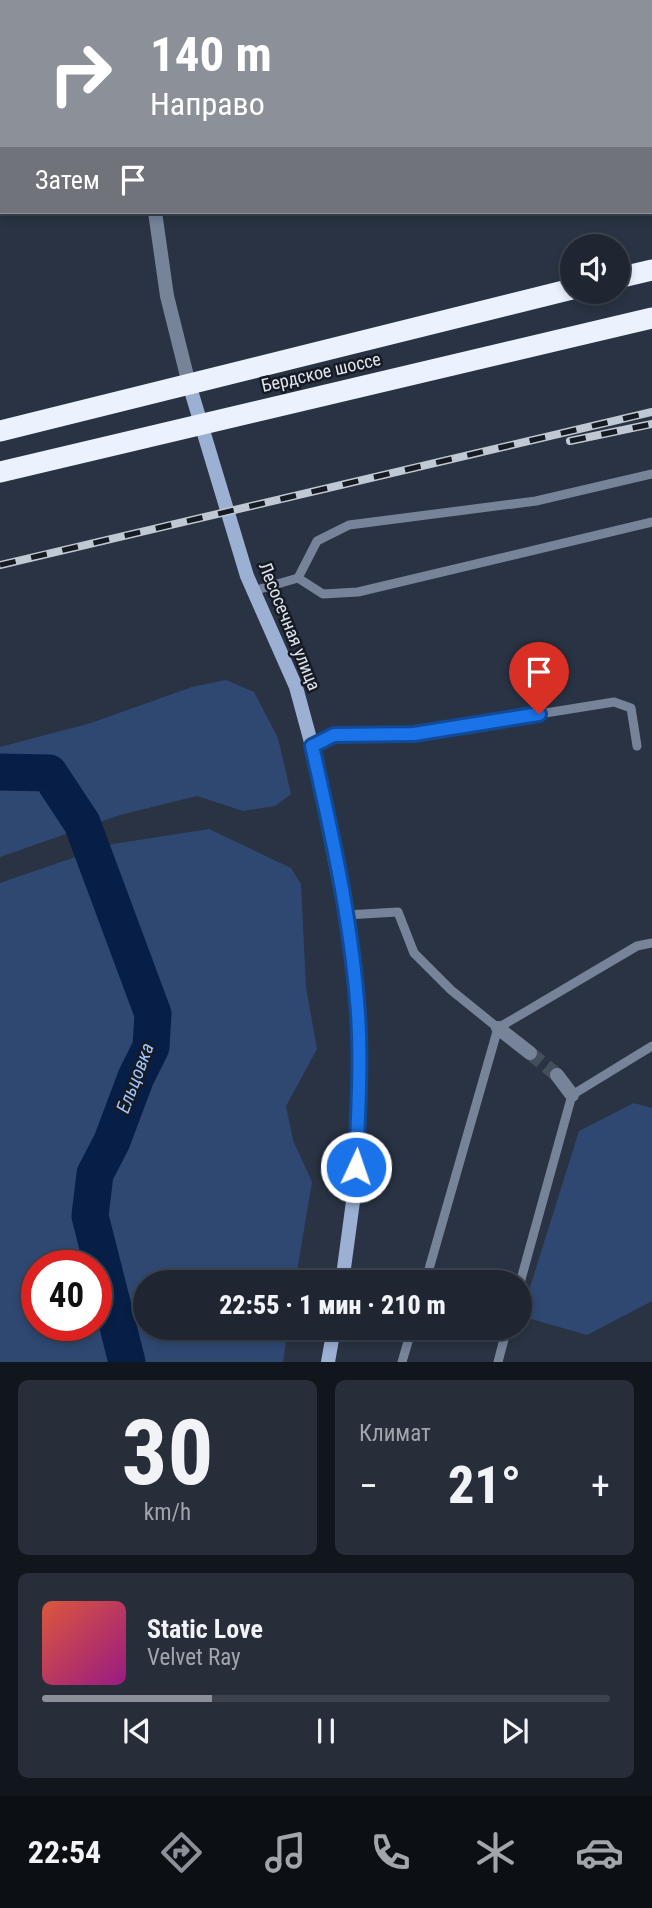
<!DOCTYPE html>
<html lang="ru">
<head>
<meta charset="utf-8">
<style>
  :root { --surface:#1f2632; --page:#272e3a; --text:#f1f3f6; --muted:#a1a5ac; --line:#3c434d; --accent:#8c9099 }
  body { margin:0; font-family:"Roboto Condensed",sans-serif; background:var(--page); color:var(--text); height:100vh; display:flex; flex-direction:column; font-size:26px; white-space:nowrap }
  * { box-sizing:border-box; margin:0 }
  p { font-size:23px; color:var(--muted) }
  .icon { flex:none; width:38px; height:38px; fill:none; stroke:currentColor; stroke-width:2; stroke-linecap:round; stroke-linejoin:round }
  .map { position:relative; height:1362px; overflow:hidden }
  .panel { display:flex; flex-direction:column; gap:18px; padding:18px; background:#11151c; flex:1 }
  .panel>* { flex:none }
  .top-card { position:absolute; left:0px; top:0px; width:653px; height:214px; box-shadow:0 4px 10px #0003,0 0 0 2px var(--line); background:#8c9099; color:#fff; overflow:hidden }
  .buttons { position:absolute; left:560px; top:234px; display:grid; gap:14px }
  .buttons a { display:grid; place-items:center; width:70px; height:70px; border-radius:50%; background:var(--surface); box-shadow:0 4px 10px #0003,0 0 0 2px var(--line); font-size:35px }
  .speed { position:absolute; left:21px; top:1250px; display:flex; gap:14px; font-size:35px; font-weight:700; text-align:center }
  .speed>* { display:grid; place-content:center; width:91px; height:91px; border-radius:50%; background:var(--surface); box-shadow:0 4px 10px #0003,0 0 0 2px var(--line); line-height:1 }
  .speed .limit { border:10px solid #d22; background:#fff; color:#111 }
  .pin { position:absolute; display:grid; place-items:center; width:60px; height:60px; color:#fff; margin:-72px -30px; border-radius:50% 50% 50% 0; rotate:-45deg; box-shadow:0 0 7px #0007 }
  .pin .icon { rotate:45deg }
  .me { position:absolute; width:77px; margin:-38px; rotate:3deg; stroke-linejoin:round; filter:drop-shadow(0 0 5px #0008) }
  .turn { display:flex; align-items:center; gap:24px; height:147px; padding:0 35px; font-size:32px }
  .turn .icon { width:91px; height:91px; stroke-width:2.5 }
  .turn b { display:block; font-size:49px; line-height:60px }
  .then { display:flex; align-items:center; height:66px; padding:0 35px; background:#0003; gap:14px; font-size:26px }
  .big { font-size:52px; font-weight:800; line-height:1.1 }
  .panel .card { flex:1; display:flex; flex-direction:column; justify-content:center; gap:10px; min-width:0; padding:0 24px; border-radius:10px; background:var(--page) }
  .panel .dial { align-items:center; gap:0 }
  .dial b { font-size:91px; line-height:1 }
  .song { display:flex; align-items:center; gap:21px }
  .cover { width:84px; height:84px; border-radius:10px; background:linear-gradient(135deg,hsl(10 70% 55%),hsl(310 70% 35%)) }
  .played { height:7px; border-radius:4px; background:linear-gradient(90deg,var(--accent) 30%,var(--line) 30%) }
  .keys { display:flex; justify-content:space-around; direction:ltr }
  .heat { display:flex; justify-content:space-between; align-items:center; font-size:38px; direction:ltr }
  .panel .tiles { flex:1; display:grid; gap:18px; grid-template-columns:1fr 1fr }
  .card:last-child { grid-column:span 2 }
  .trip { position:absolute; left:133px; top:1270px; width:399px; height:70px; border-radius:35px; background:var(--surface); box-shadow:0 4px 10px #0003,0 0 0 2px var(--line); font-weight:800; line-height:70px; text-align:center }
  .tabs { display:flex; height:112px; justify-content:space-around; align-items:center; background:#0c0f14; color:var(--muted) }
  .tabs .icon { width:49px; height:49px }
  .tabs .selected { color:var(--accent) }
  .tabs b { font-size:32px; color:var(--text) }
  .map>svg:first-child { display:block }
  .green { fill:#2f4872; fill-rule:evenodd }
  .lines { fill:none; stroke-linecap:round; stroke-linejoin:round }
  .river { stroke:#071e46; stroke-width:37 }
  .street-tunnel { stroke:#444e5d; stroke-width:14; stroke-dasharray:14 7; stroke-linecap:butt }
  .lane { stroke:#768399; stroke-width:9 }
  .street { stroke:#768399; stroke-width:14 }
  .secondary { stroke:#9bb0d3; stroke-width:14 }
  .highway { stroke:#ebf2fd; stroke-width:21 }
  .rail-casing { stroke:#c0c8d3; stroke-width:8 }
  .rail { stroke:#161a22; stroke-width:5; stroke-dasharray:16; stroke-linecap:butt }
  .route-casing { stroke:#114b97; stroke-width:18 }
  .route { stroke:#1a73e8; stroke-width:12 }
  .labels { text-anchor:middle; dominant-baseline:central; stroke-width:5; stroke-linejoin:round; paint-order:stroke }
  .street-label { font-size:18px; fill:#dee5ef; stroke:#161a22 }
  .water-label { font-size:19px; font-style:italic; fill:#a3c5fe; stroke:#161a22 }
</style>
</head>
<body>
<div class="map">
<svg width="652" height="1362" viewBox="0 0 652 1362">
  <rect width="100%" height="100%" fill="#293343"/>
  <!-- green -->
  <g class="green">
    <path d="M 226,680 L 254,692 L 278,738 L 291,794 L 275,806 L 243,811 L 197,796 L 120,815 L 0,857 L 0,747 L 91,723 L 192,687 Z"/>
    <path d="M 209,829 L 291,868 L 301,884 L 306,987 L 317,1049 L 286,1106 L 293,1140 L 312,1182 L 295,1283 L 145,1283 L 145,1328 L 288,1328 L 283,1362 L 0,1362 L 0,883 L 113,844 ZM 37,1265 L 96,1265 L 96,1325 L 37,1325 Z"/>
    <path d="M 634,1103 L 652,1108 L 652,1301 L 587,1335 L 521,1316 L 579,1131 Z"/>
  </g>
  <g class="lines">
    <!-- river -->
    <path class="river" d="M 0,772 L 49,773 L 82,823 L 153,1014 L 151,1047 L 136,1077 L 112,1141 L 95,1174 L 90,1216 L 127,1362"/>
    <!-- street-tunnel -->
    <path class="street-tunnel" d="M 530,1053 L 557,1075"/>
    <!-- lane -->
    <g class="lane">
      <path d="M 298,578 L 323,594 L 358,592 L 652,522"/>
      <path d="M 260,589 L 298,578 L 317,541 L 349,525 L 536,501 L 652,474"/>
      <path d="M 312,746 L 334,735 L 414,734 L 614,702 L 631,708 L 637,746"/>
      <path d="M 346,915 L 398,912 L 414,953 L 451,990 L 498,1028 L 637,946 L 652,943"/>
      <path d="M 425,1283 L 498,1028"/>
      <path d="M 520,1283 L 572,1095 L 652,1046"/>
      <path d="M 402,1362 L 412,1328"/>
      <path d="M 498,1362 L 507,1328"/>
    </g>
    <!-- street -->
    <g class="street">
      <path d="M 125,0 L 125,2"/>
      <path d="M 636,0 L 637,2"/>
      <path d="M 651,117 L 652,123"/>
      <path d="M 155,212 L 167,296 L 189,384"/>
      <path d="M 498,1028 L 530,1053"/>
      <path d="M 557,1075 L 572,1095"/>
    </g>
    <!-- secondary -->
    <g class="secondary">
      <path d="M 189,384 L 247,576 L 296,687 L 312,746 L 346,915 L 358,1001 L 360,1087 L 354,1194 L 342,1283"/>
      <path d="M 328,1362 L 334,1328"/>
    </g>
    <!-- highway -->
    <g class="highway">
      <path d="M 618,278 L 652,270"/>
      <path d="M 0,431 L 572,289"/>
      <path d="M 0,472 L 652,318"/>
    </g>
    <!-- rail casing -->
    <g class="rail-casing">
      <g id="rail">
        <path d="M 570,441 L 652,424"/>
        <path d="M 0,565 L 652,412"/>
      </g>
    </g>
    <!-- rail -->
    <use href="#rail" class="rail"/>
  </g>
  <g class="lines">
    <!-- route casing -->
    <g class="route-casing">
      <path id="route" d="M 356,1167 C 358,1112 362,1056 357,1001 C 350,915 331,830 312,746 L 334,735 L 414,734 L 539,714"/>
    </g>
    <!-- route -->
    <use href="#route" class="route"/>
  </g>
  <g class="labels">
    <!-- street labels -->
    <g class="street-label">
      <text transform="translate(321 372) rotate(-13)">Бердское шоссе</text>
      <text transform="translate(290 626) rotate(68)">Лесосечная улица</text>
    </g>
    <!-- water labels -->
    <g class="water-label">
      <text transform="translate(135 1078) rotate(-69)">Ельцовка</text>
    </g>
  </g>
</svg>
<div class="buttons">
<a><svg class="icon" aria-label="sound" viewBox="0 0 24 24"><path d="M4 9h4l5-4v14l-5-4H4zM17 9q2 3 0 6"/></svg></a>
</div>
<div class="speed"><div class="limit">40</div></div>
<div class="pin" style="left:539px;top:714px;background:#d93025"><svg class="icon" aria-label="arrive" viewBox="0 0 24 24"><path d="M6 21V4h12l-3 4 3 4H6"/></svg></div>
<svg class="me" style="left:356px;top:1167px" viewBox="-20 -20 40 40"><circle r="17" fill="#1a73e8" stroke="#fff" stroke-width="3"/><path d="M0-11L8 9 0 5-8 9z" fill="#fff"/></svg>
<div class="trip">22:55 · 1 мин · 210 m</div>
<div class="top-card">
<div class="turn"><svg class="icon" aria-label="right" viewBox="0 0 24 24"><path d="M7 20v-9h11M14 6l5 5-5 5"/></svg><div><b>140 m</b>Направо</div></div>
<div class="then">Затем<svg class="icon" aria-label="arrive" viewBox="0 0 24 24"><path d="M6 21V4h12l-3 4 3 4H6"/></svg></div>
</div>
</div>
<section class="panel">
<div class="tiles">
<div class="card dial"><b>30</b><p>km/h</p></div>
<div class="card"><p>Климат</p>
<div class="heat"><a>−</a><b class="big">21°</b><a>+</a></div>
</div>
<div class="card">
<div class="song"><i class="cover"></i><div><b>Static Love</b><p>Velvet Ray</p></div></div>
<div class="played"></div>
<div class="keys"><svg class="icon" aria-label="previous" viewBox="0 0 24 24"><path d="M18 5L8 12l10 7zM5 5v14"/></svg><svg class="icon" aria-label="pause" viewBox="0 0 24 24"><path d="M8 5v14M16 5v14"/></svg><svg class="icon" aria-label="next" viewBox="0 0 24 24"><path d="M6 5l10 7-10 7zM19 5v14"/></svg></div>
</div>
</div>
</section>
<nav class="tabs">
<b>22:54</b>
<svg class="icon selected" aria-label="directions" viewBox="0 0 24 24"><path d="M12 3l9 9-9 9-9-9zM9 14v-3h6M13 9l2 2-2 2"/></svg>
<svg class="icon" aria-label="music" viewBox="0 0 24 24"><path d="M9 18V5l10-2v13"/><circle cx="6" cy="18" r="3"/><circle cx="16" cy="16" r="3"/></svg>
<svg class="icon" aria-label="phone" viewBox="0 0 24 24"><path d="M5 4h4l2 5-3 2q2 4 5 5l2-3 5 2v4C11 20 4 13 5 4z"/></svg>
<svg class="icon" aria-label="climate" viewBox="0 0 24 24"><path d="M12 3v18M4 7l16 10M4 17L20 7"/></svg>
<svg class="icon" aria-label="car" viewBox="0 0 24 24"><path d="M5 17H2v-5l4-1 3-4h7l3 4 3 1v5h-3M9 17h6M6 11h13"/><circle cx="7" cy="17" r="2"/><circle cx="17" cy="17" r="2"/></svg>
</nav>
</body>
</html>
